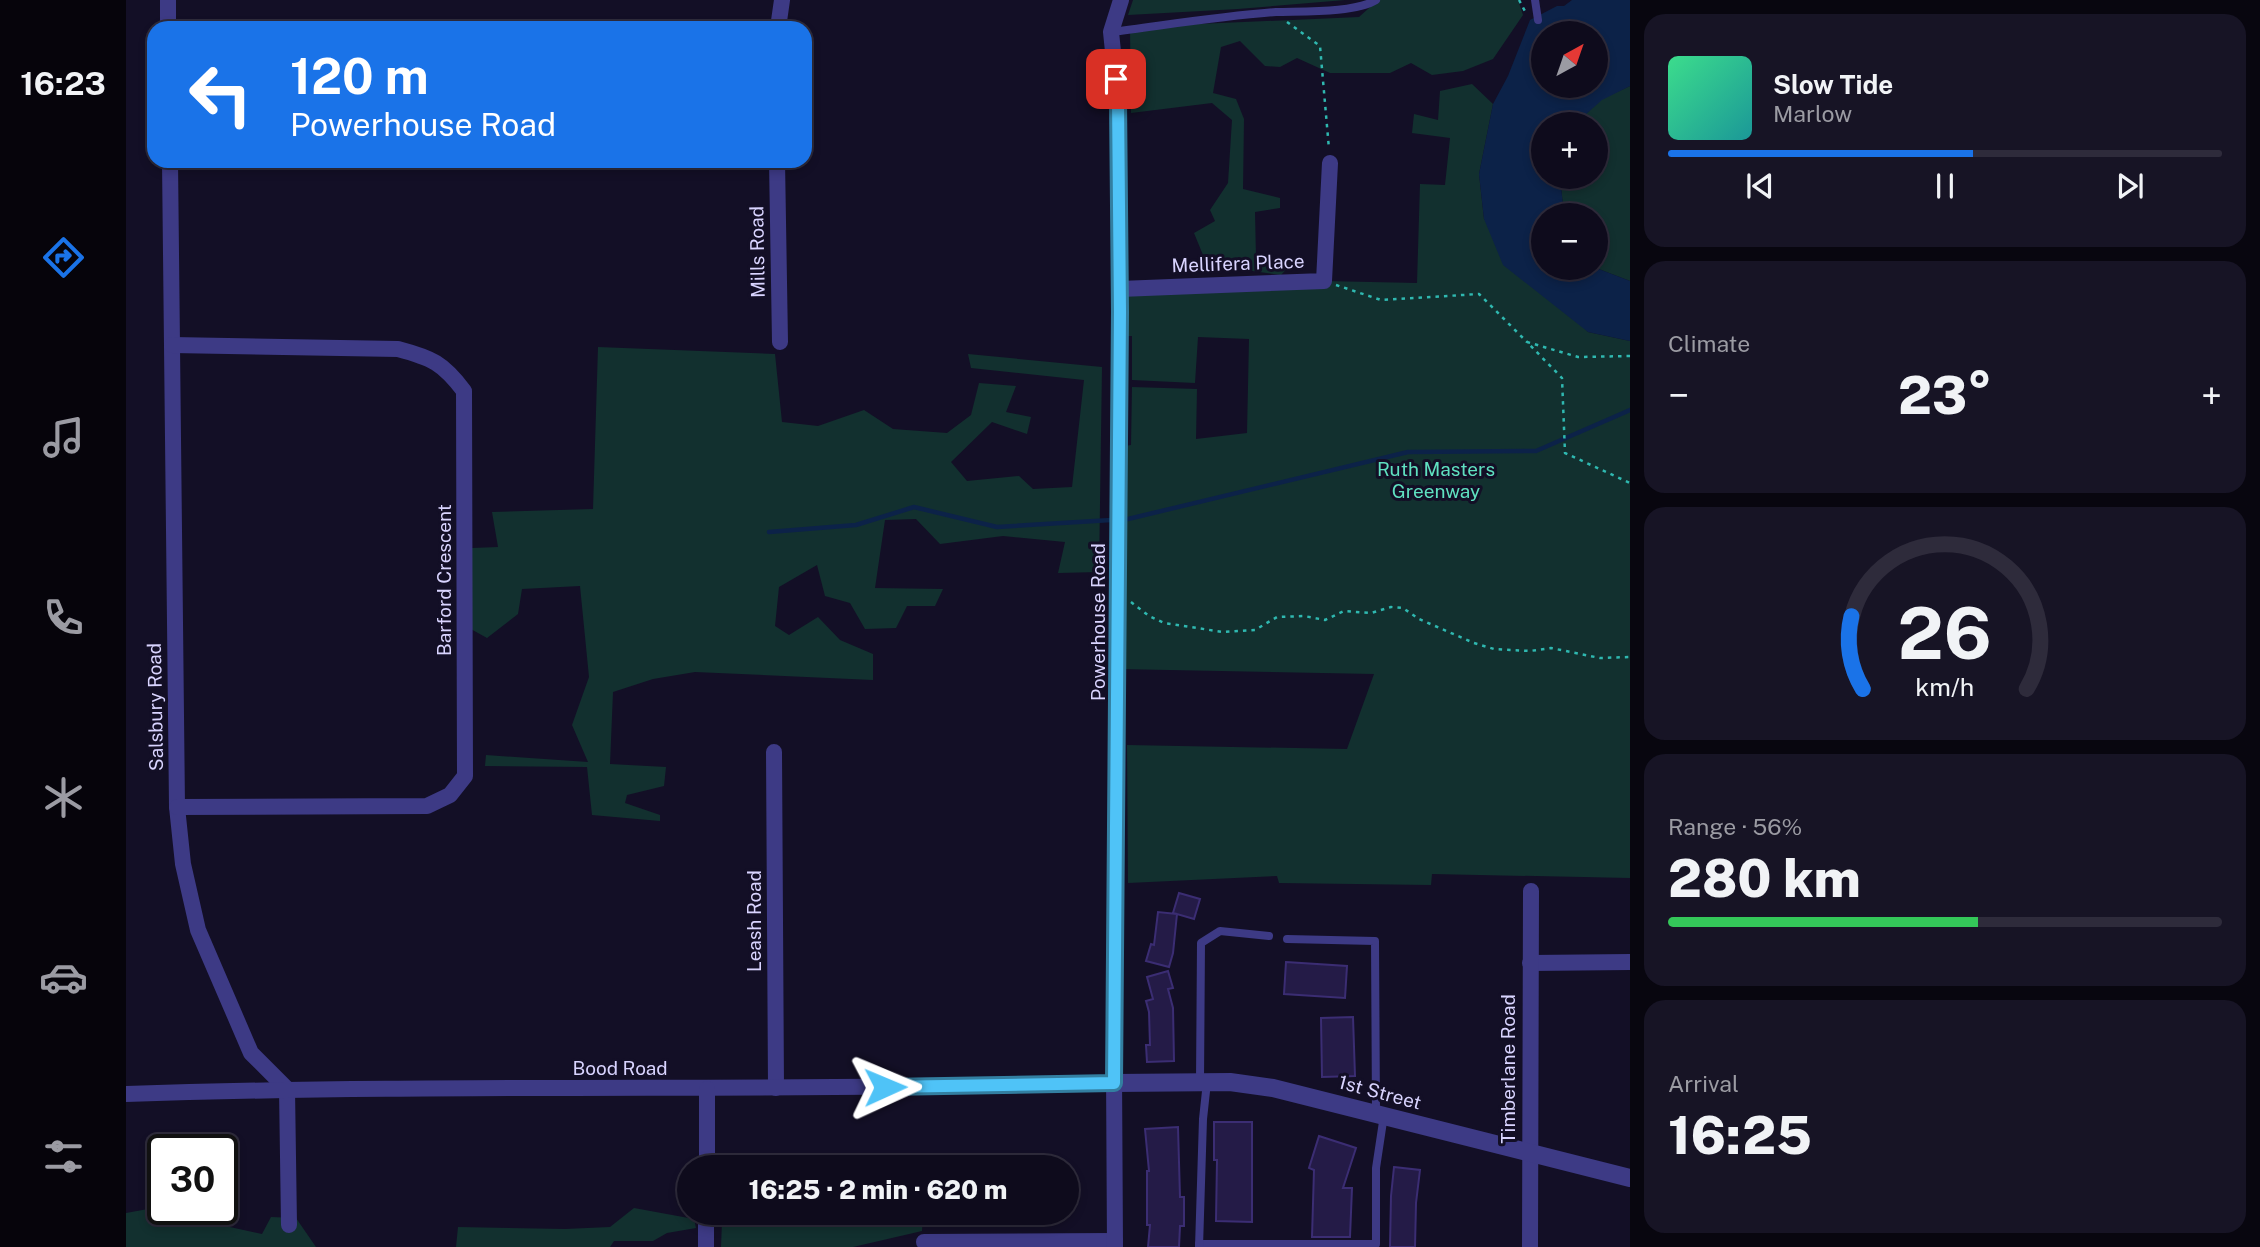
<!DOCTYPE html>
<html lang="en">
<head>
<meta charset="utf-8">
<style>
  :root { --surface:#0e0b1c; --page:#171425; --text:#f1f3f6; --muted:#9b9ba3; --line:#2e2b3b; --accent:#1a73e8 }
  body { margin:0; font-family:"Public Sans",sans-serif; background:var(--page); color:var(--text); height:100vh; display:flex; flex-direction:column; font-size:26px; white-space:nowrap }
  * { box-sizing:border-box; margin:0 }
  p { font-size:23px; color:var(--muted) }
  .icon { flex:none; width:38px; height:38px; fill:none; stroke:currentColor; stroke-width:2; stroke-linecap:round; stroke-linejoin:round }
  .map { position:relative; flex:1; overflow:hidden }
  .details { display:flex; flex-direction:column; gap:14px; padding:14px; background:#08060f; width:630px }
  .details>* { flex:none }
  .guide { position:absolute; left:21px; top:21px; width:665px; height:147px; border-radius:21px; box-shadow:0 4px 10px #0003,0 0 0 2px var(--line); background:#1a73e8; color:#fff; overflow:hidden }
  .needle { width:46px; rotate:40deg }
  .tools { position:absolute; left:1405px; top:21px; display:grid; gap:14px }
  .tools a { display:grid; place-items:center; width:77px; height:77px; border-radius:50%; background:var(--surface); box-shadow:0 4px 10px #0003,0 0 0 2px var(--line); font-size:35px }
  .speed { position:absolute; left:21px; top:1134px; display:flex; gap:14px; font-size:35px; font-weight:700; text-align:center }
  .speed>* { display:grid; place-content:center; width:91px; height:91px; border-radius:50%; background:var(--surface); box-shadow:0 4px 10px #0003,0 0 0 2px var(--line); line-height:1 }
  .speed .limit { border:4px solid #111; border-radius:10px; background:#fff; color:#111 }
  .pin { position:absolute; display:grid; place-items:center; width:60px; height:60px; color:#fff; margin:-30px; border-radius:14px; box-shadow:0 4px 10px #0006 }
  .me { position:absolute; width:77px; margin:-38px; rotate:89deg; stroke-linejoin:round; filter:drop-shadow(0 0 5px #0008) }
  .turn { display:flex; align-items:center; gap:24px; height:147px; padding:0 28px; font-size:32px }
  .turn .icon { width:91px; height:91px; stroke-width:2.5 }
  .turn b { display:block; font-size:49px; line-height:60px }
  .big { font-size:52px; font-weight:800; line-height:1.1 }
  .details .card { flex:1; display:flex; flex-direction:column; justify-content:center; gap:10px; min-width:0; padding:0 24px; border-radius:21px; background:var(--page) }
  .details .dial { align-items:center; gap:0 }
  .dial svg { height:182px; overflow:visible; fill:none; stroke:var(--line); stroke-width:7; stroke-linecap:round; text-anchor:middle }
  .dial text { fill:var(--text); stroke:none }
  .song { display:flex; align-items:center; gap:21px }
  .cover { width:84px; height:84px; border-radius:10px; background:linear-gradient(135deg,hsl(150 70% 55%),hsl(180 70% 35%)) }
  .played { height:7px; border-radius:4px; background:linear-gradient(90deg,var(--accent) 55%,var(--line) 55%) }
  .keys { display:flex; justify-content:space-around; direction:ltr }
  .heat { display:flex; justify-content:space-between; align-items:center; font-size:38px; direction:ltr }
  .charge { height:10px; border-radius:5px; background:linear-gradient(90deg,#34c759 56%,var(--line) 0) }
  .trip { position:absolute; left:551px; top:1155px; width:402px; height:70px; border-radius:35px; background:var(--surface); box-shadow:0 4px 10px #0003,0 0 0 2px var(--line); font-weight:800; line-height:70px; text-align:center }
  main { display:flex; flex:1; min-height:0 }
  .tabs { display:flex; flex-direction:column; width:126px; justify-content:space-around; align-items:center; background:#06040b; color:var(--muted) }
  .tabs .icon { width:49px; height:49px }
  .tabs .on { color:var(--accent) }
  .tabs b { font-size:32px; color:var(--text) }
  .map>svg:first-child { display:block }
  .green { fill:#12302f }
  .water { fill:#0c2248; fill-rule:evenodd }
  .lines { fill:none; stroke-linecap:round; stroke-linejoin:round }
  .stream { stroke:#0c2248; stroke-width:4.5 }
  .building { fill:#241b47; stroke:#3b2d73; stroke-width:2 }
  .path { stroke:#2fb8b0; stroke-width:2.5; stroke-dasharray:3.5 5; stroke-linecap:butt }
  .service { stroke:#3d3a85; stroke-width:8 }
  .minor { stroke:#3d3a85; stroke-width:16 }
  .tertiary { stroke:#3d3a85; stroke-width:18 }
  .route-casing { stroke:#337fa1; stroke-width:18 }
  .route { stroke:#4fc3f7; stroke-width:12 }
  .labels { text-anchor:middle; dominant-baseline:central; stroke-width:6; stroke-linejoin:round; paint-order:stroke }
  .street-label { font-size:19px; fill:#d9d4ff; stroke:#130f26 }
  .park-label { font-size:19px; fill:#5fe0c0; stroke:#130f26 }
</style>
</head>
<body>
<main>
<nav class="tabs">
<b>16:23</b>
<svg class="icon on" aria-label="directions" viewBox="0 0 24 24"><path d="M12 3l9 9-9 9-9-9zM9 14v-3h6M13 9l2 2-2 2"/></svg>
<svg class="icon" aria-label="music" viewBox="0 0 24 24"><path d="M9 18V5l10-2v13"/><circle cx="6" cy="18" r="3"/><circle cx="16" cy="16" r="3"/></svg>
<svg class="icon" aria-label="phone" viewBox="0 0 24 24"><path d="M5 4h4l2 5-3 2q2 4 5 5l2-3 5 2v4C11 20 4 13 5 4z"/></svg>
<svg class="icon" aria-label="climate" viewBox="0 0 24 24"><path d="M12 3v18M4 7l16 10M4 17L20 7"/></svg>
<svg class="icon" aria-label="car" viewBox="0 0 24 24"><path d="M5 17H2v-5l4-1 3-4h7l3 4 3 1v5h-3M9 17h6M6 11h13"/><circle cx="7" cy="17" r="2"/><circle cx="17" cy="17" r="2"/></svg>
<svg class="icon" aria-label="filters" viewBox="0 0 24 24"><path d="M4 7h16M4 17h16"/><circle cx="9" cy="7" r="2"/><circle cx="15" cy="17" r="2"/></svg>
</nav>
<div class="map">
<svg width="1504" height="1247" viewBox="0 0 1504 1247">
  <rect width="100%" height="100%" fill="#130f26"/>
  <!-- green -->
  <g class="green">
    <path d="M 1007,0 L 1219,0 L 1112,9 L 1002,15 Z"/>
    <path d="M 1252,0 L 1392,0 L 1397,15 L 1367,59 L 1337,71 L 1306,75 L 1285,63 L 1264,73 L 1204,73 L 1171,58 L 1154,67 L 1139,66 L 1114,41 L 1095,47 L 1087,93 L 1110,99 L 1118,119 L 1117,189 L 1154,198 L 1154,208 L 1129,212 L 1130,258 L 1165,264 L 1155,275 L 1098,267 L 1077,255 L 1068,233 L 1089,221 L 1084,210 L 1102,183 L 1106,120 L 1086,103 L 1005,113 L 1004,27 L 1233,17 Z"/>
    <path d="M 1346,84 L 1367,104 L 1353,174 L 1358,219 L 1462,332 L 1504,341 L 1504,878 L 1306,874 L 1305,885 L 1153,883 L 1151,876 L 1002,883 L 1001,745 L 1221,749 L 1248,674 L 992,669 L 993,447 L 1005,445 L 1006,387 L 1071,389 L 1070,439 L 1121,433 L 1123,339 L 1072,337 L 1069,383 L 1006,380 L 1006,336 L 994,336 L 994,289 L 1198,281 L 1291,283 L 1294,184 L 1319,185 L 1324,138 L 1286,133 L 1288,114 L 1312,120 L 1314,91 Z"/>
    <path d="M 1504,86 L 1504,281 L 1470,268 L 1470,215 L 1438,215 L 1434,177 L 1470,177 L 1470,124 L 1449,124 L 1476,99 Z"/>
    <path d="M 472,347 L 649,354 L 656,422 L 692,426 L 738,410 L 767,429 L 821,433 L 845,415 L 853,383 L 890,386 L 880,412 L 905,417 L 901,434 L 866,422 L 825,462 L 841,481 L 893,476 L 907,489 L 946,487 L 958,380 L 845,368 L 842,354 L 976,367 L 973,572 L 932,573 L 939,542 L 877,536 L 814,544 L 790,519 L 759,520 L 749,588 L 817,589 L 809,606 L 781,606 L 770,628 L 739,629 L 724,603 L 699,596 L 691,565 L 653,587 L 649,626 L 663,635 L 692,617 L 714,640 L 747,654 L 747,680 L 569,672 L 527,679 L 487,692 L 484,764 L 540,767 L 538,786 L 501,795 L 499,803 L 534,815 L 534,821 L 466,815 L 461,767 L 359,766 L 360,755 L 462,762 L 446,725 L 463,677 L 454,586 L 396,589 L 392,614 L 361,638 L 343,628 L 346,548 L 372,547 L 366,512 L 467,509 Z"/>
    <path d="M 508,1208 L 568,1219 L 570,1228 L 541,1233 L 527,1241 L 488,1241 L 484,1247 L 330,1247 L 332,1227 L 439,1229 L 484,1227 Z"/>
    <path d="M 22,1209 L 136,1234 L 145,1217 L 170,1218 L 190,1247 L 0,1247 L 0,1213 Z"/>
    <path d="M 719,1213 L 797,1213 L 796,1231 L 727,1247 L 595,1247 L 596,1221 L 682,1217 Z"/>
  </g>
  <!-- water -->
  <path class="water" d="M 1446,0 L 1504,0 L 1504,86 L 1476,100 L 1449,124 L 1418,124 L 1418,177 L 1434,177 L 1438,215 L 1418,215 L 1418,268 L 1470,268 L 1504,281 L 1504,341 L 1462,332 L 1377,265 L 1358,219 L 1353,174 L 1367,104 L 1382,76 L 1404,20 L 1431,6 L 1438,6 ZM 1418,33 L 1470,33 L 1470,86 L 1418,86 Z"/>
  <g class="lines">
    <!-- stream -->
    <path class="stream" d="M 643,532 L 730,525 L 788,507 L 871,527 L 1002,519 L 1282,452 L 1410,451 L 1504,410"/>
  </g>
  <!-- building -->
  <g class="building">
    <path d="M 1053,893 L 1074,899 L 1068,919 L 1051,914 L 1047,953 L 1043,967 L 1020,961 L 1025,944 L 1028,945 L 1032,912 L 1051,914 L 1047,913 Z"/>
    <path d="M 1160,962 L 1221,966 L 1219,998 L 1158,994 Z"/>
    <path d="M 1042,971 L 1047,988 L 1042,989 L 1047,1008 L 1048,1061 L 1021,1062 L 1020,1045 L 1024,1045 L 1023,1012 L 1020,1001 L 1027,999 L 1021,977 Z"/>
    <path d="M 1227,1017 L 1229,1076 L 1196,1077 L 1195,1018 Z"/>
    <path d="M 1088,1122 L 1126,1122 L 1126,1222 L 1090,1221 L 1091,1160 L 1088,1160 Z"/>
    <path d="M 1052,1127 L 1054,1197 L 1058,1197 L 1058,1226 L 1054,1226 L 1053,1247 L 1022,1247 L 1024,1225 L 1021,1225 L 1021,1171 L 1023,1171 L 1019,1129 Z"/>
    <path d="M 1193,1136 L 1230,1148 L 1217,1188 L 1226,1188 L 1224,1237 L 1186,1237 L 1188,1170 L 1183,1168 Z"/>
    <path d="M 1268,1167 L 1294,1170 L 1290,1203 L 1289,1247 L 1264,1247 L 1265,1196 Z"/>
  </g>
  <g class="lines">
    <!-- path -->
    <g class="path">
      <path d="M 1393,0 L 1400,13"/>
      <path d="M 1161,22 L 1194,46 L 1203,149"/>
      <path d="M 1210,285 L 1255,300 L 1353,294 L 1401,342"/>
      <path d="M 1504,356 L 1452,357 L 1401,342 L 1436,378 L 1439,453 L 1504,483"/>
      <path d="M 1005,602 L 1023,616 L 1038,623 L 1097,632 L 1129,630 L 1151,617 L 1178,616 L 1199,620 L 1218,611 L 1245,613 L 1265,607 L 1277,608 L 1293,619 L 1348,643 L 1368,649 L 1404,651 L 1425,648 L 1474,658 L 1504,657"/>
    </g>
    <!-- service -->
    <g class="service">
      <path d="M 1409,0 L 1412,20"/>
      <path d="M 985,32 C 1040,25 1095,16 1150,12 C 1176,11 1229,13 1250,0"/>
      <path d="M 1161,939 L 1249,941 L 1250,1113"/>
      <path d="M 1074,1082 L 1075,943 L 1094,931 L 1143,936"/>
      <path d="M 1073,1244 L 1250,1244 L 1250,1168 L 1258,1115"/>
      <path d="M 1073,1247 L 1077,1119 L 1081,1082"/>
    </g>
    <!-- minor -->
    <g class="minor">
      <path d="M 42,0 L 42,28"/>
      <path d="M 652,28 L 656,0"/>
      <path d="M 44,161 L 51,807 L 57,864 L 72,930 L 125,1053 L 161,1089 L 163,1225"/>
      <path d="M 651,161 L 654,342"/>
      <path d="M 994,289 L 1198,281 L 1204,163"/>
      <path d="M 46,345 L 272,349 C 306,358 317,363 338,391 L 339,776 L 324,795 L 301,806 L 51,807"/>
      <path d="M 648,752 L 650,1088"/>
      <path d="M 1404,963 L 1504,962"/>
      <path d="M 0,1094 C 329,1083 659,1092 988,1083"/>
      <path d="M 581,1167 L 581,1089"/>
      <path d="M 798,1242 L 989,1241"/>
      <path d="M 580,1247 L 580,1213"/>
      <path d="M 989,1247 L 988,1072 L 994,289 L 992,100 L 985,32 L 995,0"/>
      <path d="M 1404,1247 L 1405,891"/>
    </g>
    <!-- tertiary -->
    <path class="tertiary" d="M 988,1083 L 1104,1082 L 1147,1088 L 1504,1178"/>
  </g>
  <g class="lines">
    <!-- route casing -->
    <g class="route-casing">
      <path id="route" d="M 759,1087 L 988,1083 L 994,312 L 992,100 L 990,79"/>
    </g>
    <!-- route -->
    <use href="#route" class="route"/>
  </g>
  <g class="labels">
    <!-- street labels -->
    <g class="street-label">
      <text transform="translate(631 252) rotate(-91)">Mills Road</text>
      <text transform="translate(1112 263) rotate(-2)">Mellifera Place</text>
      <text transform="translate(318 580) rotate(-90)">Barford Crescent</text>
      <text transform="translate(972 622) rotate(-90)">Powerhouse Road</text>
      <text transform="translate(29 707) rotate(-91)">Salsbury Road</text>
      <text transform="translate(628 921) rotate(-90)">Leash Road</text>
      <text x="494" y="1068">Bood Road</text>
      <text transform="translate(1382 1069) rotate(-90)">Timberlane Road</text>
      <text transform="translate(1254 1092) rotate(15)">1st Street</text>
    </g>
    <!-- park labels -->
    <g class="park-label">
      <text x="1310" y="469">Ruth Masters<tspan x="1310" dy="22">Greenway</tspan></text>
    </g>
  </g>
</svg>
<div class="tools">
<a><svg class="needle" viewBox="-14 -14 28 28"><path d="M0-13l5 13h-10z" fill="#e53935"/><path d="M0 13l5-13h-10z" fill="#9b9ba3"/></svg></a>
<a>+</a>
<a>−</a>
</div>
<div class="speed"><div class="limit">30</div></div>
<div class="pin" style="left:990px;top:79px;background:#d93025"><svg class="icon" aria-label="arrive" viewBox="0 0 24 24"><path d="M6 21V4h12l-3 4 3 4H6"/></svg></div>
<svg class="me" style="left:759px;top:1087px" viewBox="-20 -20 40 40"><path d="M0-17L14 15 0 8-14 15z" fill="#4fc3f7" stroke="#fff" stroke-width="4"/></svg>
<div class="trip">16:25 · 2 min · 620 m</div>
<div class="guide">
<div class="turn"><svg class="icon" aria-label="left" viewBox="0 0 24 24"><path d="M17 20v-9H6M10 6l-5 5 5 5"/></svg><div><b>120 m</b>Powerhouse Road</div></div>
</div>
</div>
<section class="details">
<div class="card">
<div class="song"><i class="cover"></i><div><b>Slow Tide</b><p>Marlow</p></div></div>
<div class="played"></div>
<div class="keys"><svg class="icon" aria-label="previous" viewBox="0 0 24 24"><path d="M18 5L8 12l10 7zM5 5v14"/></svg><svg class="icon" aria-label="pause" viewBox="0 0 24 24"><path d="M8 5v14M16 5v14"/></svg><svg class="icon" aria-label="next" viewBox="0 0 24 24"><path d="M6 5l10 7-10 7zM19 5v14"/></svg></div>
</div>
<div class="card"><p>Climate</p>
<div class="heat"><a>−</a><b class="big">23°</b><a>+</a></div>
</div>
<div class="card dial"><svg viewBox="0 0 100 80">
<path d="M14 69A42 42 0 1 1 86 69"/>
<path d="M14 69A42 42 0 0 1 9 37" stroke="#1a73e8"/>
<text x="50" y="56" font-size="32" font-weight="700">26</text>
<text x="50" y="72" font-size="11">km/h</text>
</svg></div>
<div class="card"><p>Range · 56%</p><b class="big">280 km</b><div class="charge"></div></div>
<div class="card"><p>Arrival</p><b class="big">16:25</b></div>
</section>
</main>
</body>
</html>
